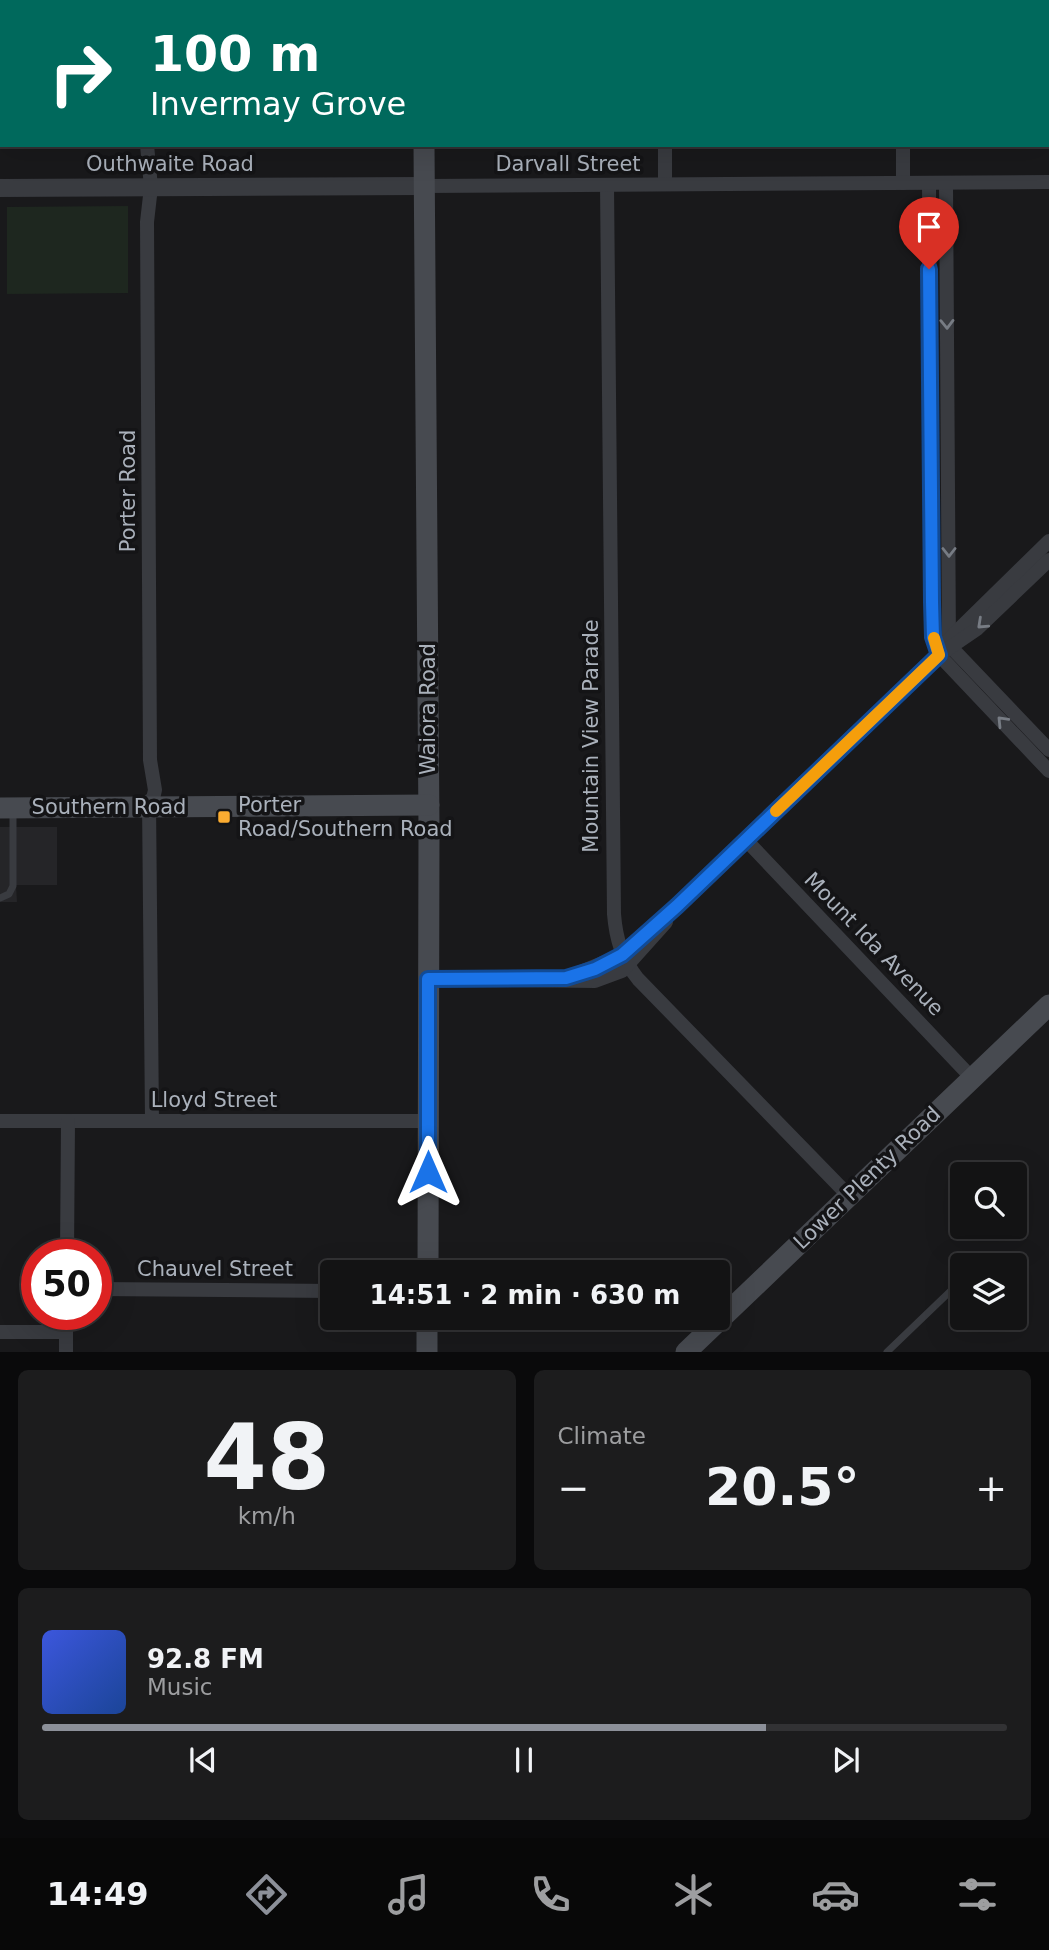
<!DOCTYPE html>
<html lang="en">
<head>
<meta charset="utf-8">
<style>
  :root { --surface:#131314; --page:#1c1c1d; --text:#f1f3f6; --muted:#9d9ea0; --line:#323234; --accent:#8c9099 }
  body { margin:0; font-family:"DejaVu Sans",sans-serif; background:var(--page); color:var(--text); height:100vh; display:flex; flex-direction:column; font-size:26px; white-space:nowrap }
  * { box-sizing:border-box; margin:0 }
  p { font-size:23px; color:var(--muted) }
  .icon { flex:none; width:38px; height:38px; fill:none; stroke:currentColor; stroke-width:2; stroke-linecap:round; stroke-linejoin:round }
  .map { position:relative; height:1352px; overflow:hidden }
  .panel { display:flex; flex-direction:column; gap:18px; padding:18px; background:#0a0a0b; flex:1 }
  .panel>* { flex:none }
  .top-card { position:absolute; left:0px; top:0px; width:1050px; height:147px; box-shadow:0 7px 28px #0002,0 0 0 2px var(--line); background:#00695c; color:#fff; overflow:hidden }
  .buttons { position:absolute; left:950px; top:1162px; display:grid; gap:14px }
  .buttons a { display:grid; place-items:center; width:77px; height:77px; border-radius:7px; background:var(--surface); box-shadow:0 7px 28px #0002,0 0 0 2px var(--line); font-size:35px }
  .speed { position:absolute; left:21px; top:1239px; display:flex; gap:14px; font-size:35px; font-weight:700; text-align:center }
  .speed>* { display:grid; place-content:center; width:91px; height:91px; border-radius:50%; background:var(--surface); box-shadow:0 7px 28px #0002,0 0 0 2px var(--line); line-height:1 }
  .speed .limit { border:10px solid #d22; background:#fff; color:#111 }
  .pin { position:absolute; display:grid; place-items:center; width:60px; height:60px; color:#fff; margin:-72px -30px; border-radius:50% 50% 50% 0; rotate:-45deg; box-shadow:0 0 7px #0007 }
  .pin .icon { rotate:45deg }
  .me { position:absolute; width:77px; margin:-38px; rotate:0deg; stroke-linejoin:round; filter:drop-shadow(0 0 5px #0008) }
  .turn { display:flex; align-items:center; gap:24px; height:147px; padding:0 35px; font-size:32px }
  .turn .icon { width:91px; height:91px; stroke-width:2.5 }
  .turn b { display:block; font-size:49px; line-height:60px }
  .big { font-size:52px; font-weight:700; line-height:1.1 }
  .panel .card { flex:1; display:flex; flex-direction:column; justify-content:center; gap:10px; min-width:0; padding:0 24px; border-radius:10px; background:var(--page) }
  .panel .dial { align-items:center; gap:0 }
  .dial b { font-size:91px; line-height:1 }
  .song { display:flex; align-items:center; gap:21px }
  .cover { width:84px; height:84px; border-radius:10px; background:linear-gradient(135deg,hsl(230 70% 55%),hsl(220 70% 35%)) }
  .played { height:7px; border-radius:4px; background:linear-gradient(90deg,var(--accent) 75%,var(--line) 75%) }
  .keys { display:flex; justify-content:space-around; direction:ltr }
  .heat { display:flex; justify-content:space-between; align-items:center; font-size:38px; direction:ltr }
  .panel .tiles { flex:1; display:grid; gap:18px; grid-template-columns:1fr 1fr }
  .card:last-child { grid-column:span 2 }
  .trip { position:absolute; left:320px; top:1260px; width:410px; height:70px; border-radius:7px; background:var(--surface); box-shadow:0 7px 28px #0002,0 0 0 2px var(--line); font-weight:700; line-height:70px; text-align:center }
  .tab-bar { display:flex; height:112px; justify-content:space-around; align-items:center; background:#080808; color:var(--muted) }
  .tab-bar .icon { width:49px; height:49px }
  .tab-bar .active { color:var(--accent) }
  .tab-bar b { font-size:32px; color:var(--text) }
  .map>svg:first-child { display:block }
  .built { fill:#252528 }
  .green { fill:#1e271f }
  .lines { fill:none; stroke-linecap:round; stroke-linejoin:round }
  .service { stroke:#393b40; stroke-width:7 }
  .minor { stroke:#393b40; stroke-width:14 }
  .tertiary { stroke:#393b40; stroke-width:18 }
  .secondary { stroke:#474a50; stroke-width:21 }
  .oneway { stroke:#777c84 }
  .route-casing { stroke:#114b97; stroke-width:18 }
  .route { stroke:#1a73e8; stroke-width:12 }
  .slow { stroke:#f59e0b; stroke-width:12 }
  .poi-dot { fill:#fbac31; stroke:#141416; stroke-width:2.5 }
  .labels { text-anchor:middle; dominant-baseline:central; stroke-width:7; stroke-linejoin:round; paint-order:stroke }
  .street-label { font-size:21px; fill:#aab1bb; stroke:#141416 }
  .poi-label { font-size:21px; fill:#aab1bb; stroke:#141416; text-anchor:start }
</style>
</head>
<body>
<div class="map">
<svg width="1049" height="1352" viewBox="0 0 1049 1352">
  <rect width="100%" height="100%" fill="#19191b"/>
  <!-- built -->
  <path class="built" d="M 0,827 L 57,827 L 57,885 L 16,885 L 17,902 L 0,902 Z"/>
  <!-- green -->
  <path class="green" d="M 128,206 L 128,293 L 7,294 L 7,207 Z"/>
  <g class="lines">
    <!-- service -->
    <g class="service">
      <path d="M 0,898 L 9,894 L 13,886 L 13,812"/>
      <path d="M 978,1265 L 984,1259"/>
      <path d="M 887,1352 L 962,1280"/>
    </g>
    <!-- minor -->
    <g class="minor">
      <path d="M 146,0 L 146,2"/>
      <path d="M 664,0 L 664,2"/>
      <path d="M 903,0 L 903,2"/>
      <path d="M 147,145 L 151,187 L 147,222 L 150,760 L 155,790 L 151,807"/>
      <path d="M 665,145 L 665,184"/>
      <path d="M 903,145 L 903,183"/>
      <path d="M 929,183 L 932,602 L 933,637 L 939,655 L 1049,771"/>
      <path d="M 946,183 L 949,645 L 1049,750"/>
      <path d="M 607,185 L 614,914 C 616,939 622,959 638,979 L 849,1196"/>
      <path d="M 424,186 L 1049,182"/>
      <path d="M 949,639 L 1049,541"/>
      <path d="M 149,801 L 152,1121"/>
      <path d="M 746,840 L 972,1078"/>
      <path d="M 566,978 L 622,955 L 677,906 L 939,655 L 977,629 L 1049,560"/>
      <path d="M 428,979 L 595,981 L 622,971 L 666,922"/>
      <path d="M 0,1121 L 428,1121"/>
      <path d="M 67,1255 L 68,1121"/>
      <path d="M 96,1289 L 332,1291"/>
      <path d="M 0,1332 L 66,1332"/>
      <path d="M 66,1352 L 66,1314"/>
    </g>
    <!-- tertiary -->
    <path class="tertiary" d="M 0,188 L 424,186"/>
    <!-- secondary -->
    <g class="secondary">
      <path d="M 423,0 L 423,2"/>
      <path d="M 424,145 L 429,829 L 428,1272"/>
      <path d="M 0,808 L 429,805"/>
      <path d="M 427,1352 L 427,1318"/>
      <path d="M 686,1352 L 1049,1005"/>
    </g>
  </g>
  <!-- one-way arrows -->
  <defs><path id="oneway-chevron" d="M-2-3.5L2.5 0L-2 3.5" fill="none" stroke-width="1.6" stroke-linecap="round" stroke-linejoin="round" transform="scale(1.75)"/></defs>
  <g class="oneway">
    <use href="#oneway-chevron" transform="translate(947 324) rotate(89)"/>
    <use href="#oneway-chevron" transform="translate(949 552) rotate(90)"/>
    <use href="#oneway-chevron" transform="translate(982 624) rotate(137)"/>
    <use href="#oneway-chevron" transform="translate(1002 721) rotate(-134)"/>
  </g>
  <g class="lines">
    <!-- route casing -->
    <g class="route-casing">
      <path id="route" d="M 428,1172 L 428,979 L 566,978 L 595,969 L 622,955 L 677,906 L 939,655 L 933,637 L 932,602 L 929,269"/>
    </g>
    <!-- route -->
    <use href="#route" class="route"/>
    <!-- slow -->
    <path class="slow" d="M 776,811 L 939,655 L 934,638"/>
  </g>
  <!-- markers -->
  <rect class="poi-dot" x="217" y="810" width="14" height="14" rx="3.5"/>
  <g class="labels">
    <!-- street labels -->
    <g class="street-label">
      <text x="170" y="164">Outhwaite Road</text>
      <text x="568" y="164">Darvall Street</text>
      <text transform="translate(128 491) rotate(-90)">Porter Road</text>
      <text transform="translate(428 709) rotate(-90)">Waiora Road</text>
      <text transform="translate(591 736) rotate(-90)">Mountain View Parade</text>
      <text x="109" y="807">Southern Road</text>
      <text transform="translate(874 944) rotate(46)">Mount Ida Avenue</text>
      <text x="214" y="1100">Lloyd Street</text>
      <text transform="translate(867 1178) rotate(-44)">Lower Plenty Road</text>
      <text x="215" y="1269">Chauvel Street</text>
    </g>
    <!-- poi labels -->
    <g class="poi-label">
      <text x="238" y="805">Porter<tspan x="238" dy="24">Road/Southern Road</tspan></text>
    </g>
  </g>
</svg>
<div class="buttons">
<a><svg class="icon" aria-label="search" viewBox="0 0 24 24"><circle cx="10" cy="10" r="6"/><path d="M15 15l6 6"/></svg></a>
<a><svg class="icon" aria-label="layers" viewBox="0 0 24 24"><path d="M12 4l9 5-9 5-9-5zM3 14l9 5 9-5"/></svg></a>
</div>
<div class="speed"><div class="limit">50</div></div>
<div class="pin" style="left:929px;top:269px;background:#d93025"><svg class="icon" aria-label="arrive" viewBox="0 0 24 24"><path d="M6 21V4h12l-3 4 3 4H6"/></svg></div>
<svg class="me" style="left:428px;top:1172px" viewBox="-20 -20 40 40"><path d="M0-17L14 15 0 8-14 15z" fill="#1a73e8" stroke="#fff" stroke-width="4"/></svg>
<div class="trip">14:51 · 2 min · 630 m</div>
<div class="top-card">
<div class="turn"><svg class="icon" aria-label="right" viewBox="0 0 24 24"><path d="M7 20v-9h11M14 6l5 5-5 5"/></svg><div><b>100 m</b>Invermay Grove</div></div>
</div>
</div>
<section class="panel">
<div class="tiles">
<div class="card dial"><b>48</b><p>km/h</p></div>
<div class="card"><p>Climate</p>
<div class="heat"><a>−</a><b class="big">20.5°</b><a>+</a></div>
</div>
<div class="card">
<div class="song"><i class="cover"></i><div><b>92.8 FM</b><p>Music</p></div></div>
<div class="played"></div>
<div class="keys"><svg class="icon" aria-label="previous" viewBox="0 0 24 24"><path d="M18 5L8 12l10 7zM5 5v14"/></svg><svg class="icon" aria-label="pause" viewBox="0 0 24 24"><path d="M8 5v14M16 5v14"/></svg><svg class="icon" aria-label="next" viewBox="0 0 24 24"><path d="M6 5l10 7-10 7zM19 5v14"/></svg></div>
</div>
</div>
</section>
<nav class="tab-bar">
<b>14:49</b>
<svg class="icon active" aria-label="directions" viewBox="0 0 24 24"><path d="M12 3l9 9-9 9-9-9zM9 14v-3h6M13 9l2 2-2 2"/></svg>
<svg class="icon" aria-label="music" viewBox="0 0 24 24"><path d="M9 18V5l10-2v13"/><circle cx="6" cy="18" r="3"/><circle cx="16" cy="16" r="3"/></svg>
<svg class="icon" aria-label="phone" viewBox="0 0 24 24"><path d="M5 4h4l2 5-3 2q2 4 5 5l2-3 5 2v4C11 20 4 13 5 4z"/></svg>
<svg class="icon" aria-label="climate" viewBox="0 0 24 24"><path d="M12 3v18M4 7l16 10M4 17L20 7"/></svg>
<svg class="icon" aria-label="car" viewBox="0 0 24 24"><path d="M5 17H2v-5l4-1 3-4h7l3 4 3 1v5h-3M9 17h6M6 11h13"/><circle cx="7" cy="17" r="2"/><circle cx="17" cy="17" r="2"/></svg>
<svg class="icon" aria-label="filters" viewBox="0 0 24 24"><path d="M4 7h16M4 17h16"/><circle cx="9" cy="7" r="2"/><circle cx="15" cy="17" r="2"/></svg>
</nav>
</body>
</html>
